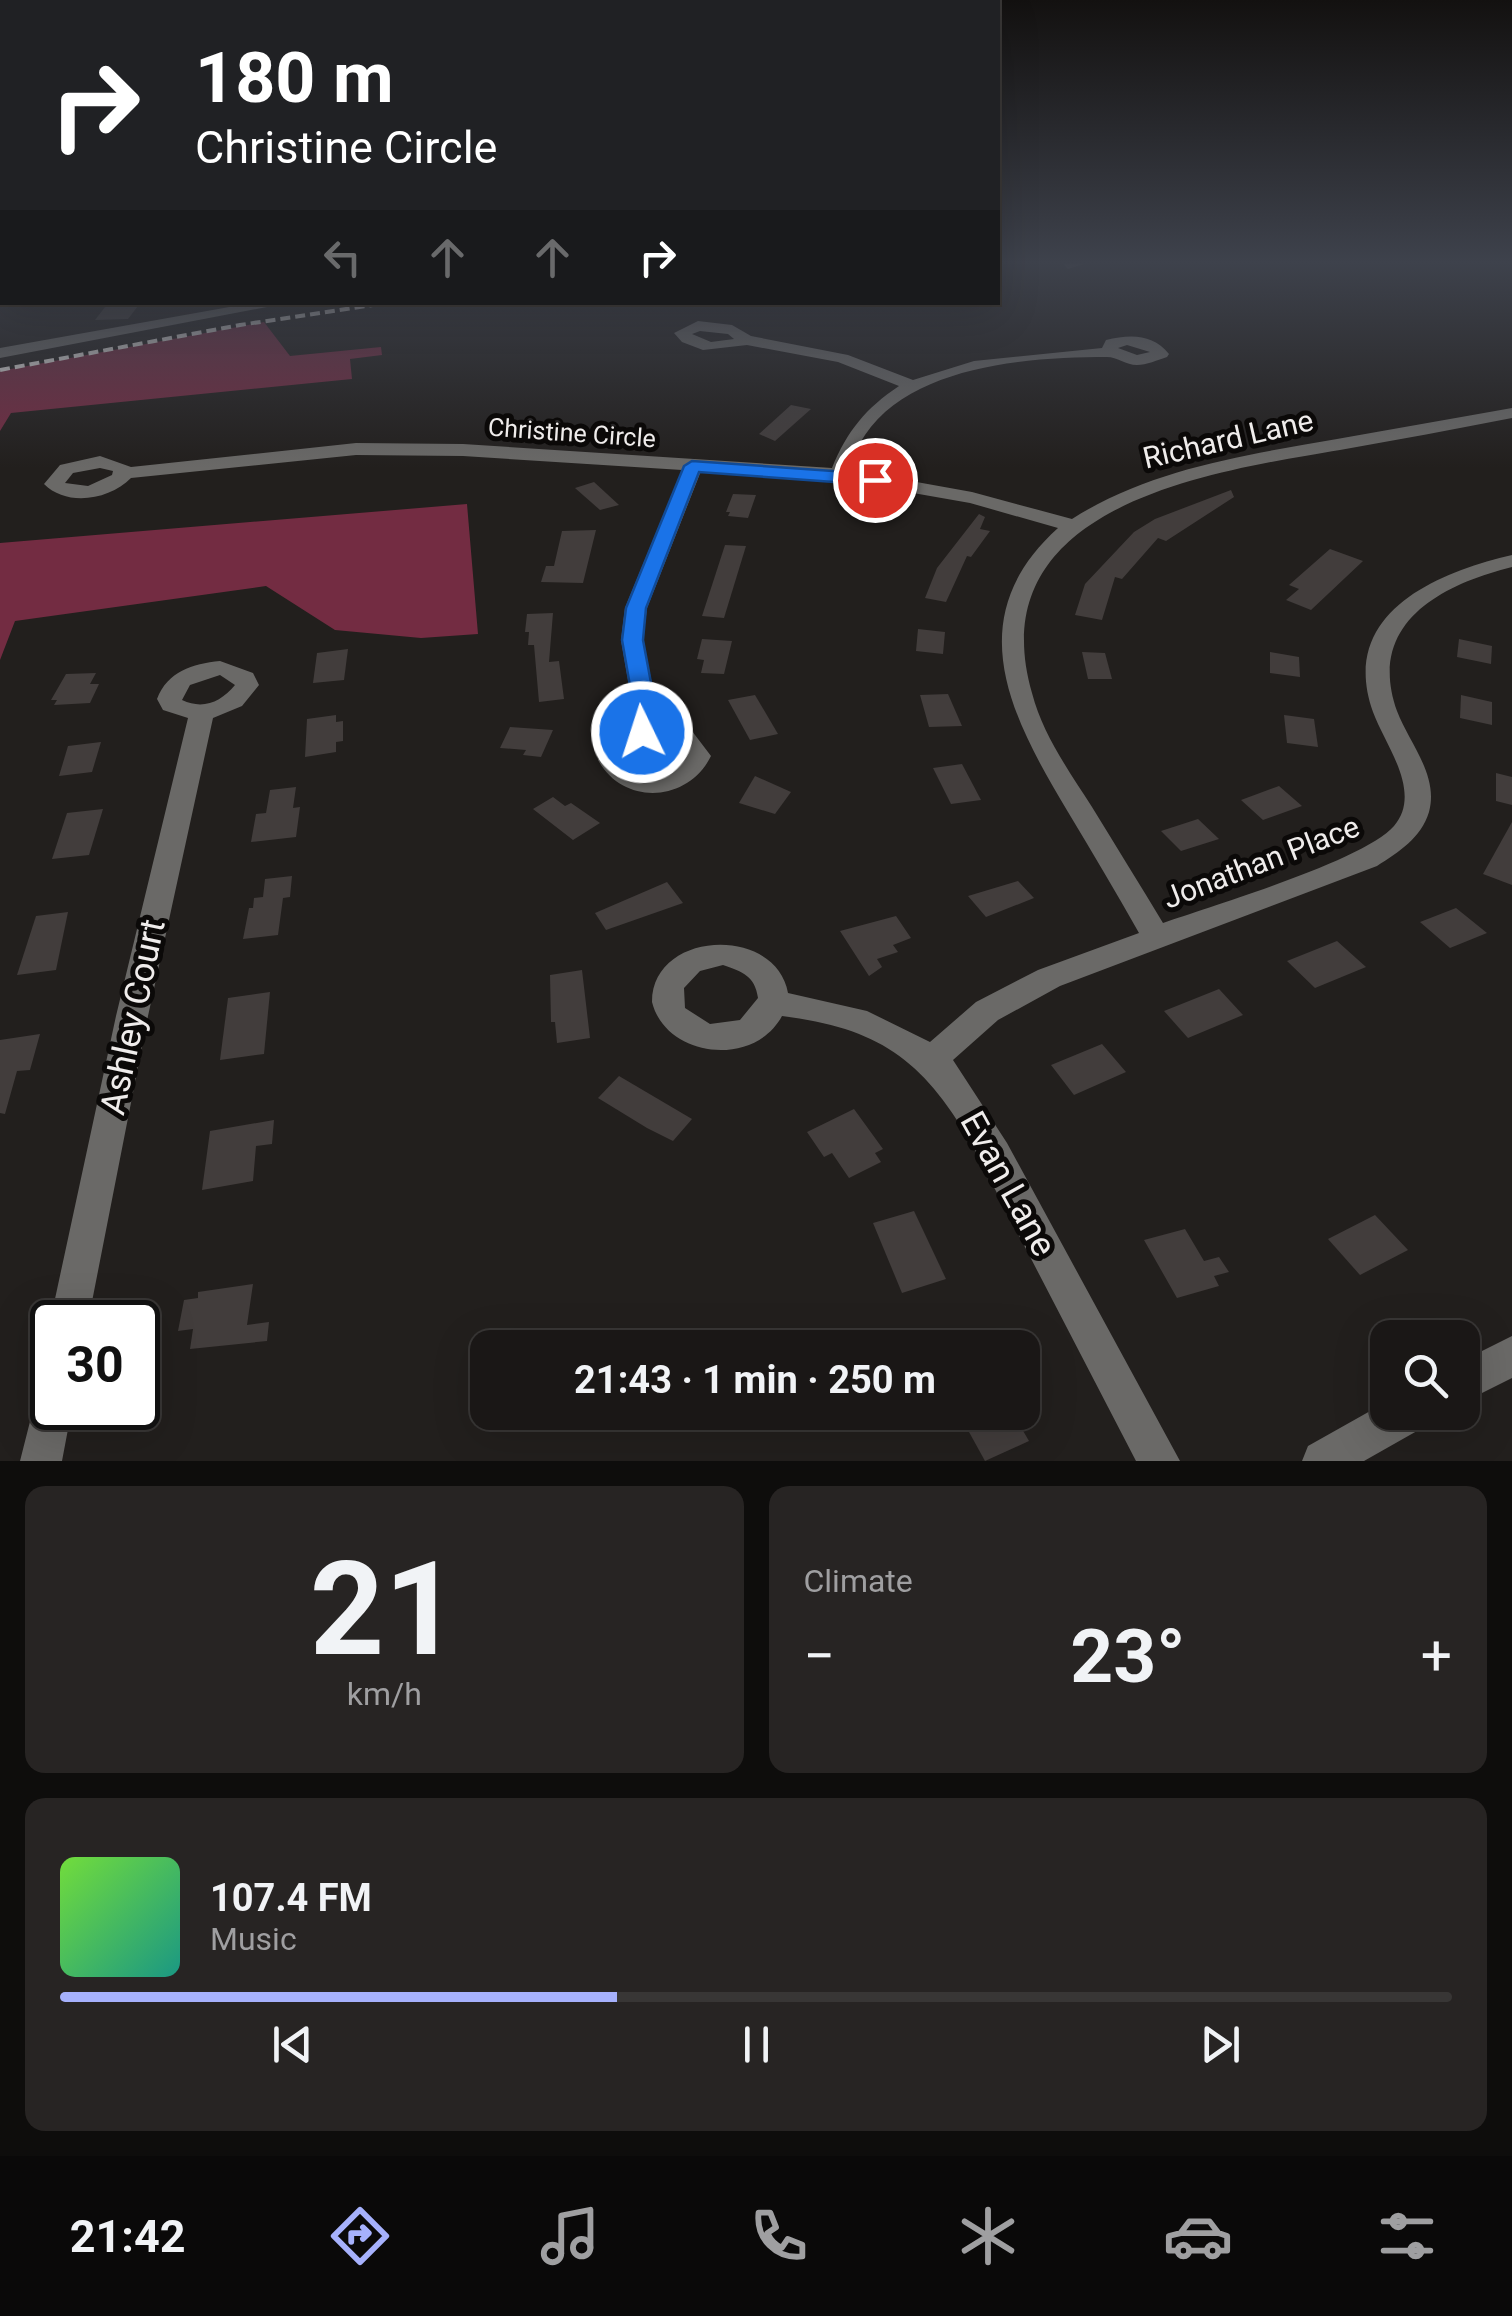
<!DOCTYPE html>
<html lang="en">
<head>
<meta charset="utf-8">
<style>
  :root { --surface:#1a1716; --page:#272423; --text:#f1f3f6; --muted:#9f9fa1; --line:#383635; --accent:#a6b1fc }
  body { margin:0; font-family:Roboto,sans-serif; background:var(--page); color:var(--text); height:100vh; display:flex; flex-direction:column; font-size:38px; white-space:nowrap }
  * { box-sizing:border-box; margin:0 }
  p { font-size:32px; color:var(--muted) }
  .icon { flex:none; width:55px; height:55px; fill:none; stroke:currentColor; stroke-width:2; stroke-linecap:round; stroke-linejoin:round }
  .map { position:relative; height:1461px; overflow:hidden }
  .details { display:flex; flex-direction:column; gap:25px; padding:25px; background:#0e0d0c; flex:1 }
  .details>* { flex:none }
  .hud { position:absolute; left:0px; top:0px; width:1000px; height:305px; box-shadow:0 10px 40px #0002,0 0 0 2px var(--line); background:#202124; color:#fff; overflow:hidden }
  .controls { position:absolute; left:1370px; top:1320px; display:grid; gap:20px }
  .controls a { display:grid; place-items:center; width:110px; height:110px; border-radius:20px; background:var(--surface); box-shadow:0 10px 40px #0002,0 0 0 2px var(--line); font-size:50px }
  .speed { position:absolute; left:30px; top:1300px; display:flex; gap:20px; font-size:50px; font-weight:700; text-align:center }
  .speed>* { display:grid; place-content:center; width:130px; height:130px; border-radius:50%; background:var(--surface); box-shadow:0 10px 40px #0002,0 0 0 2px var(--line); line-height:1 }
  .speed .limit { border:5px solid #111; border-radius:15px; background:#fff; color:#111 }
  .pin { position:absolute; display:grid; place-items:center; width:85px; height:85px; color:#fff; margin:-42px; border:5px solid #fff; border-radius:50%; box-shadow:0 2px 10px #0007 }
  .me { position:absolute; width:110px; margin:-55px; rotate:356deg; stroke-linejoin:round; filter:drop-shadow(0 0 8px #0008) }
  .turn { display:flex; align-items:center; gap:35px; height:210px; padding:0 30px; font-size:45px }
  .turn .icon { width:130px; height:130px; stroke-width:2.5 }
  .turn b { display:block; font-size:70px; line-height:85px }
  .lanes { display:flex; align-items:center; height:95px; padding:0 30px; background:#0003; justify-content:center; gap:50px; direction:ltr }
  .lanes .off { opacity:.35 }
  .big { font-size:75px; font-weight:700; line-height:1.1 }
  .details .tile { flex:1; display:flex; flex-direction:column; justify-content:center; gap:15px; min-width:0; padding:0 35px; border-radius:20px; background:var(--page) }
  .details .dial { align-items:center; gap:0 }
  .dial b { font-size:130px; line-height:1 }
  .song { display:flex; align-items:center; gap:30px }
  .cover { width:120px; height:120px; border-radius:15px; background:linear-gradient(135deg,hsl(100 70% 55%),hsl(170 70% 35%)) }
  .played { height:10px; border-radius:5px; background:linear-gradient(90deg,var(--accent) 40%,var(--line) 40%) }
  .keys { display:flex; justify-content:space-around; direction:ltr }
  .heat { display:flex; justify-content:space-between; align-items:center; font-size:55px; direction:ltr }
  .details .tiles { flex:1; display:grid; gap:25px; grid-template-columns:1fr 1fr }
  .tile:last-child { grid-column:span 2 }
  .trip { position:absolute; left:470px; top:1330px; width:570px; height:100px; border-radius:20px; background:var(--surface); box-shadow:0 10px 40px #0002,0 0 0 2px var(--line); font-weight:700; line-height:100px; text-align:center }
  .dock { display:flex; height:160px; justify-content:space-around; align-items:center; background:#0a0909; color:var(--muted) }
  .dock .icon { width:70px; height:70px }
  .dock .selected { color:var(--accent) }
  .dock b { font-size:45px; color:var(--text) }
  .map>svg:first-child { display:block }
  .green { fill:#732c42 }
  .building { fill:#423d3c }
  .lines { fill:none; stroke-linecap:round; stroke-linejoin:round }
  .minor { fill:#6a6967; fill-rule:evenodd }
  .rail { stroke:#d8d5d3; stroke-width:4; stroke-dasharray:10 5; stroke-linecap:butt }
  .route { fill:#1a73e8; stroke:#114b97; stroke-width:2.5 }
  .labels { text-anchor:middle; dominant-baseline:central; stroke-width:10; stroke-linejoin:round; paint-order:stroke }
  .far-street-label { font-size:25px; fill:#efeceb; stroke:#0b0908 }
  .street-label { font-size:30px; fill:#efeceb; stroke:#0b0908 }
  .near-street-label { font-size:35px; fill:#efeceb; stroke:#0b0908 }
</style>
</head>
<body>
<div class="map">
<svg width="1512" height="1461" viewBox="0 0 1512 1461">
  <rect width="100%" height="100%" fill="#221f1d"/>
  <!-- green -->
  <g class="green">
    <path d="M 264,322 L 290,356 L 381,347 L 382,355 L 350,359 L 352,379 L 11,413 L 0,431 L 0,371 Z"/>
    <path d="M 467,504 L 478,634 L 421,638 L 335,630 L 266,586 L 15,621 L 0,660 L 0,543 Z"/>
  </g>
  <!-- building -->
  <g class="building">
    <path d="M 109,302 L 141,302 L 128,319 L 95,320 Z"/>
    <path d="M 791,405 L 811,409 L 775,441 L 759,434 Z"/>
    <path d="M 594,482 L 619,505 L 600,510 L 575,488 Z"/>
    <path d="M 1231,490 L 1234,497 L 1166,541 L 1158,538 L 1122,579 L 1115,577 L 1102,620 L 1075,615 L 1085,584 L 1134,532 L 1155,519 Z"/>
    <path d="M 733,494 L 756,495 L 748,518 L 728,516 L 730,512 L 726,512 Z"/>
    <path d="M 979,514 L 985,517 L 980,529 L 990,531 L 971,557 L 967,556 L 946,602 L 925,598 L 937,568 Z"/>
    <path d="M 596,530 L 583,583 L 541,582 L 546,566 L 554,566 L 562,531 Z"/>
    <path d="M 725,545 L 746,546 L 724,618 L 702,616 Z"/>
    <path d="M 1330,549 L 1363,561 L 1311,610 L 1286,600 L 1299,589 L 1289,585 Z"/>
    <path d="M 553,613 L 549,662 L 559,661 L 564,699 L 539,702 L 534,645 L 528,645 L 529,632 L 525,632 L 527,614 Z"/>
    <path d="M 918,629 L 945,632 L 943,654 L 916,651 Z"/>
    <path d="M 702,639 L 732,641 L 724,674 L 701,673 L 704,660 L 697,659 Z"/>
    <path d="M 1459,639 L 1492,646 L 1491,664 L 1457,657 Z"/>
    <path d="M 348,649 L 344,680 L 313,683 L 317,653 Z"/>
    <path d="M 1082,652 L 1105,653 L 1112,679 L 1088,679 Z"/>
    <path d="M 1270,652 L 1299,657 L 1300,677 L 1270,673 Z"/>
    <path d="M 96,673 L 90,684 L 99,684 L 90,703 L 54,705 L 57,700 L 51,700 L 66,674 Z"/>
    <path d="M 948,694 L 962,726 L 929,727 L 920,695 Z"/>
    <path d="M 755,695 L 778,734 L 750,740 L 728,700 Z"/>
    <path d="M 1461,695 L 1492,702 L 1492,725 L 1460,718 Z"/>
    <path d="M 336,715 L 336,722 L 343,721 L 343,741 L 336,742 L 336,752 L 305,757 L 307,719 Z"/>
    <path d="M 1284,715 L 1314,719 L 1318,747 L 1287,743 Z"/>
    <path d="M 510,727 L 553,730 L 541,757 L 523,755 L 526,750 L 500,748 Z"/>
    <path d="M 101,742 L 92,772 L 59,776 L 68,746 Z"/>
    <path d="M 962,764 L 981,800 L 951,804 L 933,768 Z"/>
    <path d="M 1496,773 L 1512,777 L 1512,805 L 1496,801 Z"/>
    <path d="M 755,776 L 791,792 L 775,814 L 739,803 Z"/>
    <path d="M 1279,786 L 1302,806 L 1263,820 L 1241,800 Z"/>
    <path d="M 296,787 L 293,808 L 300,807 L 296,837 L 251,842 L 256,814 L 266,813 L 270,790 Z"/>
    <path d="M 553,797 L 565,806 L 571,803 L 600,823 L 573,840 L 533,809 Z"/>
    <path d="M 103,809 L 89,855 L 52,859 L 67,813 Z"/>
    <path d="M 1198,819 L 1219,839 L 1181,851 L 1161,831 Z"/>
    <path d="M 1512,822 L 1512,885 L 1483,874 Z"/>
    <path d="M 292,876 L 290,897 L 283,898 L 278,935 L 243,939 L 249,908 L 253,908 L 254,898 L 263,897 L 265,879 Z"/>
    <path d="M 1018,881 L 1034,898 L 986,917 L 968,896 Z"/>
    <path d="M 667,882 L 683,903 L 606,930 L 595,913 Z"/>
    <path d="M 1456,908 L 1487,933 L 1450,948 L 1420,922 Z"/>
    <path d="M 68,912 L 56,970 L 17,975 L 36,916 Z"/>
    <path d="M 896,916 L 911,938 L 893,945 L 898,952 L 877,959 L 882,967 L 869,976 L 840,931 Z"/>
    <path d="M 1337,941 L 1366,967 L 1315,988 L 1287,961 Z"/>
    <path d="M 582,970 L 590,1038 L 557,1043 L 555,1022 L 551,1022 L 550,975 Z"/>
    <path d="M 1219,989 L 1243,1015 L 1188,1038 L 1164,1011 Z"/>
    <path d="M 270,992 L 264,1054 L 220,1060 L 228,998 Z"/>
    <path d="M 40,1034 L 30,1070 L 17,1071 L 5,1114 L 0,1113 L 0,1040 Z"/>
    <path d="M 1102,1044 L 1126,1072 L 1074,1095 L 1051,1065 Z"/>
    <path d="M 619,1076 L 692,1119 L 673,1141 L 647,1128 L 598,1098 Z"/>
    <path d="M 854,1109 L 883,1149 L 875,1153 L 881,1162 L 849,1178 L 832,1153 L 824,1157 L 807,1132 Z"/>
    <path d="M 274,1120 L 272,1144 L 256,1146 L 253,1181 L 202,1190 L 210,1131 Z"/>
    <path d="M 914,1211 L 946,1279 L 902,1293 L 873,1223 Z"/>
    <path d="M 1375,1215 L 1408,1250 L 1360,1275 L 1328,1239 Z"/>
    <path d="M 1185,1229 L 1204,1261 L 1219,1257 L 1229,1272 L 1214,1276 L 1219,1286 L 1177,1298 L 1144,1240 Z"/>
    <path d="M 253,1284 L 247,1325 L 269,1322 L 267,1341 L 190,1349 L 193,1329 L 178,1331 L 184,1300 L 198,1298 L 198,1292 Z"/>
    <path d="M 958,1412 L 1012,1412 L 1029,1441 L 985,1461 Z"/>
  </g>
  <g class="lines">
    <!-- minor -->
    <g class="minor">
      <path d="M 1062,263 L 1087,263 L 1068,269 Z"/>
      <path d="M 258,302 L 293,302 L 0,358 L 0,348 Z"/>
      <path d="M 698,321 L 732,325 L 751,336 L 848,355 L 913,380 L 974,361 L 1102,348 L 1106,340 C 1131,334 1153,334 1169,354 L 1167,357 C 1158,360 1146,365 1137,365 C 1126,365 1117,357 1107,357 C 1030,357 912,365 865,435 C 858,445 854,459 850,470 L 972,492 L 1072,519 C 1150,469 1246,455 1337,439 C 1395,429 1454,418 1512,408 L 1512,418 C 1455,429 1397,440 1340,450 C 1210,472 978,505 1032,693 C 1043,735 1069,771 1092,807 C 1116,846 1140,885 1163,923 C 1212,906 1365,860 1394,826 C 1423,792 1385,745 1373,712 C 1338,614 1435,573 1512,555 L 1512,567 C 1440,585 1366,624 1397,711 C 1409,743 1439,775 1429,812 C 1421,838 1399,852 1377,866 L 1060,986 L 998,1020 L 953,1060 L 1007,1143 L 1180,1461 L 1136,1461 L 970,1141 C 922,1059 878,1028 782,1016 C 754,1068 666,1058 652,1002 C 652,930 776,925 788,993 L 867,1011 L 930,1042 L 976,1002 L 1038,970 L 1139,933 C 1116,892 1092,852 1068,812 C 1011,717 958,618 1058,528 L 970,503 L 839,480 L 701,471 L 647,608 L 643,640 L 660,722 L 692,731 L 711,756 C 688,803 623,806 598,760 L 614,735 L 636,726 L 621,640 L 625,608 L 682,470 L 463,456 L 356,455 L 131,478 C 109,500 67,507 44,484 L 60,465 L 100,456 L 131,467 L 356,443 L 463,444 L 832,468 C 847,431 866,408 899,386 L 838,362 L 747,345 L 703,350 L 682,342 L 674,333 ZM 700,331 L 728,334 L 734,339 L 711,342 L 692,334 ZM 1127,345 L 1150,352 L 1137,355 L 1118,348 ZM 100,468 L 113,471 L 112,475 L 88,486 L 65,483 L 73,473 ZM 651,738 C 666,737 680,741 685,756 C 673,781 639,783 624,760 L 627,750 ZM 723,965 C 743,972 755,976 758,998 L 740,1020 L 710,1024 L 685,1008 L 684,988 L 700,971 Z"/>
      <path d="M 220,661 L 253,673 L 259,685 L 242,706 L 213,718 L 148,1016 L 88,1322 L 52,1322 L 52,1329 L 50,1322 L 116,1016 L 188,718 L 163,710 L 157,699 C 168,671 192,664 220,661 ZM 220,675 L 235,685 C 221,702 203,710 182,700 L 190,685 Z"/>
      <path d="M 1512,1336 L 1512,1378 L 1462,1403 L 1462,1361 Z"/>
      <path d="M 52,1384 L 52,1408 L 72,1408 L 62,1461 L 20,1461 L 38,1390 Z"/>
      <path d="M 1388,1401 L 1388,1412 L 1429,1412 L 1424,1427 L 1364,1461 L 1302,1461 L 1308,1446 Z"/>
    </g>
    <!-- rail -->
    <path class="rail" d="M 0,370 L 240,325 L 393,302"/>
  </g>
  <!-- sky -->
  <linearGradient id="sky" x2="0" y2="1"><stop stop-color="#131110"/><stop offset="0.56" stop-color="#3e424c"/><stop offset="1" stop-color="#3e424c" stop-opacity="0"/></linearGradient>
  <rect width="1512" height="468" fill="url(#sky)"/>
  <!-- route -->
  <path class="route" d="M 692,461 L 875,474 L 884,480 L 875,485 L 699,472 L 646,608 L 643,640 L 660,731 L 657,736 L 642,739 L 631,732 L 637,726 L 622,640 L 626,608 L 684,466 Z"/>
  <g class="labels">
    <!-- far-street labels -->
    <g class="far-street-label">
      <text transform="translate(572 433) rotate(4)">Christine Circle</text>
    </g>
    <!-- street labels -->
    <g class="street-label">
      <text transform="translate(1228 439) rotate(-13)">Richard Lane</text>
      <text transform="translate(1261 862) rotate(-21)">Jonathan Place</text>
    </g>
    <!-- near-street labels -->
    <g class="near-street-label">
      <text transform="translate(133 1017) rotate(-78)">Ashley Court</text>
      <text transform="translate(1008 1184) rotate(61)">Evan Lane</text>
    </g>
  </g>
</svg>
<div class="controls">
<a><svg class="icon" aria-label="search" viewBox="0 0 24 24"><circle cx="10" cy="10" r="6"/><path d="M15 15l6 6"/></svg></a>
</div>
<div class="speed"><div class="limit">30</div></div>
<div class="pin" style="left:875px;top:480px;background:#d93025"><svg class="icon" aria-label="arrive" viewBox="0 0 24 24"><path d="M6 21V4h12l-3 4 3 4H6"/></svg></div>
<svg class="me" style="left:642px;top:732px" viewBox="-20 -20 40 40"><circle r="17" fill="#1a73e8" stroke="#fff" stroke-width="3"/><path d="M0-11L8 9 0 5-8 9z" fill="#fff"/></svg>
<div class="trip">21:43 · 1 min · 250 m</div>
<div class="hud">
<div class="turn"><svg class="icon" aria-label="right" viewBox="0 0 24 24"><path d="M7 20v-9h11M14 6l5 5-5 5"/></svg><div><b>180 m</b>Christine Circle</div></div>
<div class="lanes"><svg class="icon off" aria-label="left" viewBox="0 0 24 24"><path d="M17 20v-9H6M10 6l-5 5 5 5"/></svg><svg class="icon off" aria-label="ahead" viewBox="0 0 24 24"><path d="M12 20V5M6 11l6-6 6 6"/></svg><svg class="icon off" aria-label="ahead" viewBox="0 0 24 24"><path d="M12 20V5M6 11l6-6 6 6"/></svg><svg class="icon" aria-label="right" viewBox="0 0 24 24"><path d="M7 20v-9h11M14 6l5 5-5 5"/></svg></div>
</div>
</div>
<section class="details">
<div class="tiles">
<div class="tile dial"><b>21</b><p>km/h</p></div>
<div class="tile"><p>Climate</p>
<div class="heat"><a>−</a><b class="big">23°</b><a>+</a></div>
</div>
<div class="tile">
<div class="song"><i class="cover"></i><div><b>107.4 FM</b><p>Music</p></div></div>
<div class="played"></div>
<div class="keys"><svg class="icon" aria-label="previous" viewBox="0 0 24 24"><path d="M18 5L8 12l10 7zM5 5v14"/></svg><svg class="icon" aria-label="pause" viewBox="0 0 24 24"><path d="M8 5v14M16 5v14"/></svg><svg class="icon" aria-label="next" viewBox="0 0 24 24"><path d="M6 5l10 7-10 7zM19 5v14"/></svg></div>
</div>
</div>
</section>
<nav class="dock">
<b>21:42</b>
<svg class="icon selected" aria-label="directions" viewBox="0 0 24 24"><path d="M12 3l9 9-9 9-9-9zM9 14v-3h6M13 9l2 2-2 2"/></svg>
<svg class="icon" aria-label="music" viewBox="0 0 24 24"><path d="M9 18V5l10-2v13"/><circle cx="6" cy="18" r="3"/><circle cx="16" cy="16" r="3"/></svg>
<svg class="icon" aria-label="phone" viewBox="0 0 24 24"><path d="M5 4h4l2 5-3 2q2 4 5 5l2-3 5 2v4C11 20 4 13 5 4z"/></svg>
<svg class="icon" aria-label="climate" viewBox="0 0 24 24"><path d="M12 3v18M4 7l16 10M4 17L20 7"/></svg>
<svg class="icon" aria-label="car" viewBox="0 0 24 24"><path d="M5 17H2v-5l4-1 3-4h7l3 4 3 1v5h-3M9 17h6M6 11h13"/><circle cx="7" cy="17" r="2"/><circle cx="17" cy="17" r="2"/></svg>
<svg class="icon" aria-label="filters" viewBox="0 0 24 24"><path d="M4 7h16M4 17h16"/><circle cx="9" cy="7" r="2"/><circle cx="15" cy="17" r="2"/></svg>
</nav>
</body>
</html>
